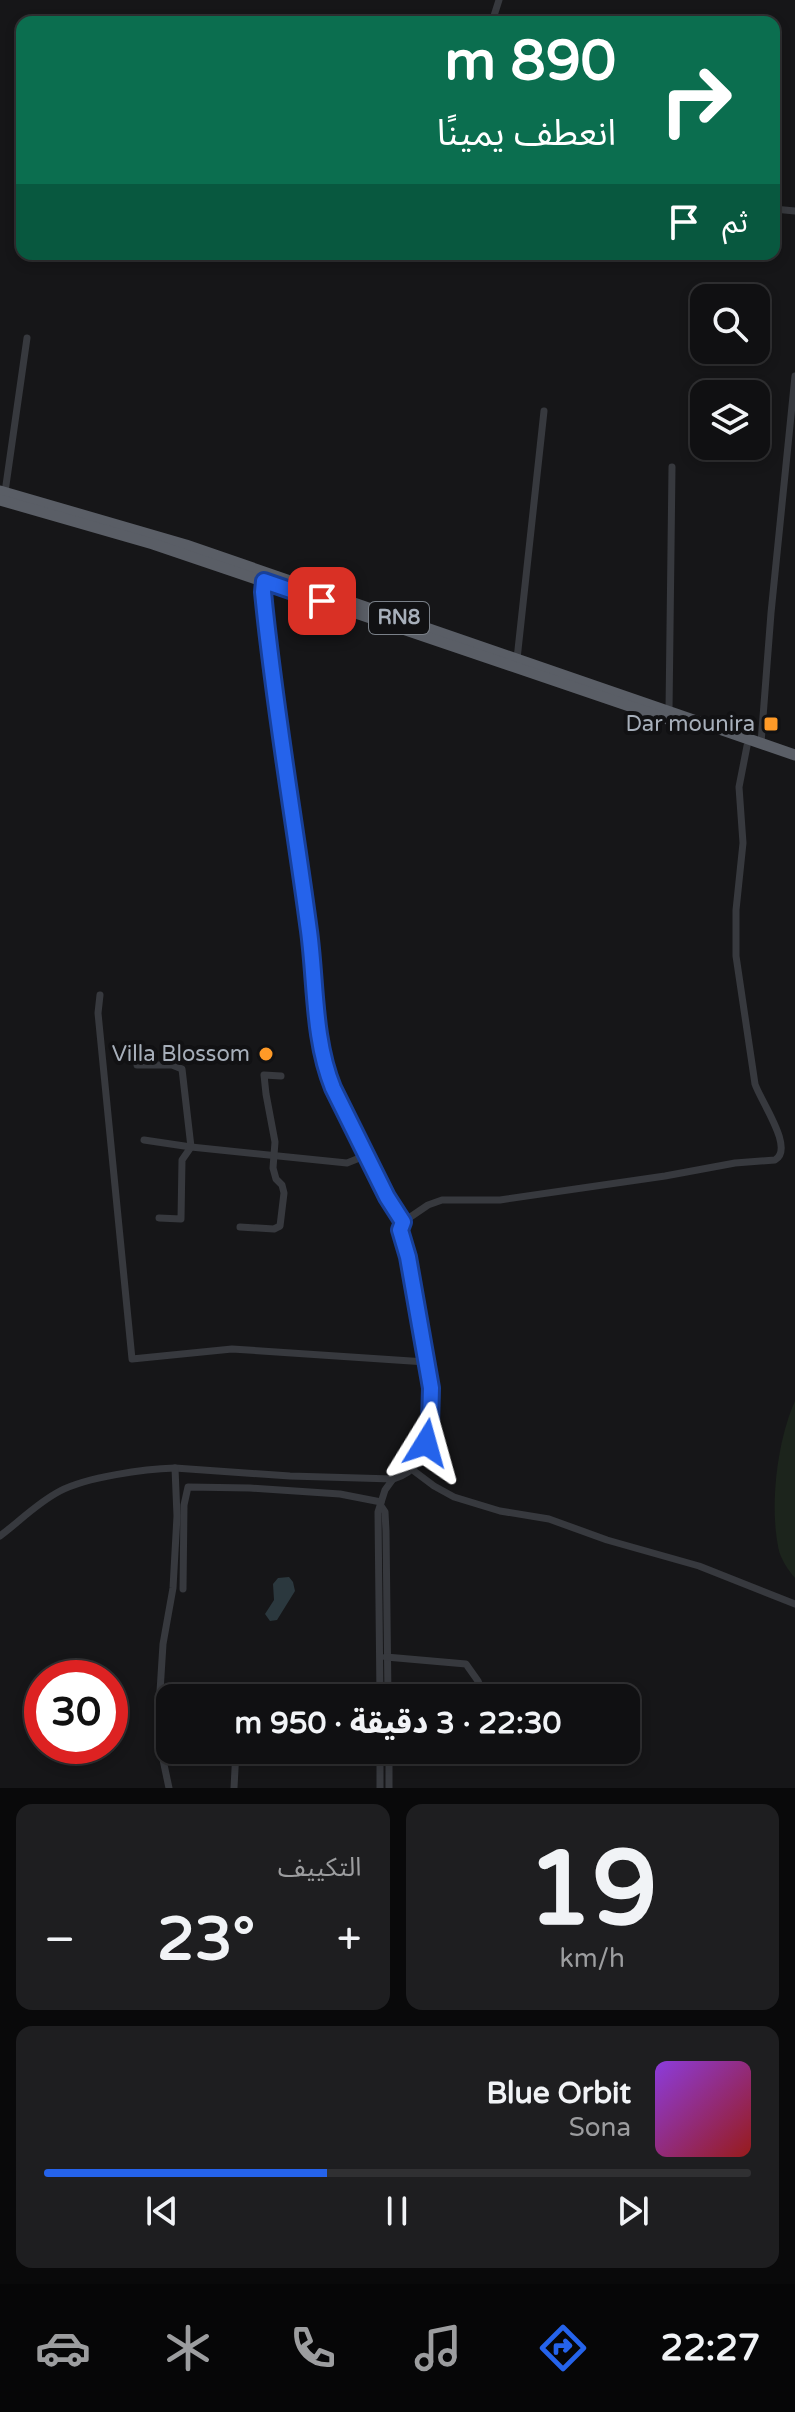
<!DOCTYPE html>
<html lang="ar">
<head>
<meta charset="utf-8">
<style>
  :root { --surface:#101012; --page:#1e1e20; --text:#f1f3f6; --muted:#9c9d9f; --line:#303032; --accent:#2563eb }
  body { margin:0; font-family:"Varela Round","Noto Sans Arabic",sans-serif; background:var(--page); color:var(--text); direction:rtl; height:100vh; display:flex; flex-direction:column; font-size:30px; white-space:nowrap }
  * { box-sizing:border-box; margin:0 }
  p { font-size:26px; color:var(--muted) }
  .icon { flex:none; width:44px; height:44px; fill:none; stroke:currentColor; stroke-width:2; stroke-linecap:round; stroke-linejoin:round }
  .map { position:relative; height:1788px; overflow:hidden; direction:ltr }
  .side { display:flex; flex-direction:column; gap:16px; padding:16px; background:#09090a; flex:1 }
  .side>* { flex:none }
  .banner { position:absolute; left:16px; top:16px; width:764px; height:244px; border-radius:16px; box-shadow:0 4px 12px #0003,0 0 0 2px var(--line); direction:rtl; background:#0b6e4f; color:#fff; overflow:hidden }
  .fabs { position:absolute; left:690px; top:284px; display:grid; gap:16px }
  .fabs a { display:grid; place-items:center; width:80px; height:80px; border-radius:16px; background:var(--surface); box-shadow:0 4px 12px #0003,0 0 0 2px var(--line); font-size:40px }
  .speed { position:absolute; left:24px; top:1660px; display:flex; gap:16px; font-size:40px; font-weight:700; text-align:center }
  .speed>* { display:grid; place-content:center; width:104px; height:104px; border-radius:50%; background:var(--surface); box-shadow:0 4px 12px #0003,0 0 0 2px var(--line); line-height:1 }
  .speed .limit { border:12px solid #d22; background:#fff; color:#111 }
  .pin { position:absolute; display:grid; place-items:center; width:68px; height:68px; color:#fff; margin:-34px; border-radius:16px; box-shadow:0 4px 12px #0006 }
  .me { position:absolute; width:88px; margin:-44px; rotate:8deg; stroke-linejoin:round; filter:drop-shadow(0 0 6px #0008) }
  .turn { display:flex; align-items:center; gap:28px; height:168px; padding:0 32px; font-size:36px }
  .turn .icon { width:104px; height:104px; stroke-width:2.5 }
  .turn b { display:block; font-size:56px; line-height:68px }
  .then { display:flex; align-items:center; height:76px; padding:0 32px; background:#0003; gap:16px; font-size:30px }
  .big { font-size:60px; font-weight:800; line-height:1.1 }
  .side .widget { flex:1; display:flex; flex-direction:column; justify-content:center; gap:12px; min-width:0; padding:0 28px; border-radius:16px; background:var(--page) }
  .side .dial { align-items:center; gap:0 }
  .dial b { font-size:104px; line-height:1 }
  .song { display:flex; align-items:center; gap:24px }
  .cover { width:96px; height:96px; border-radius:12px; background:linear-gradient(135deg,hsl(270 70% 55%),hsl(0 70% 35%)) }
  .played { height:8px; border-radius:4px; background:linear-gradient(90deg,var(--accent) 40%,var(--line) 40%) }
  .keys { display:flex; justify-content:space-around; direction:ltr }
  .heat { display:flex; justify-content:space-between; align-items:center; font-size:44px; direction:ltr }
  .side .tiles { flex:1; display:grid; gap:16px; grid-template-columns:1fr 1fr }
  .widget:last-child { grid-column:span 2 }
  .trip { position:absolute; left:156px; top:1684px; width:484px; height:80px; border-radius:16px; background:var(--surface); box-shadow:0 4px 12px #0003,0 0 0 2px var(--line); font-weight:800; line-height:80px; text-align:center; direction:rtl }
  .tab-bar { display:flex; height:128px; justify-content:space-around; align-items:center; background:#060607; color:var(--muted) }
  .tab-bar .icon { width:56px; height:56px }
  .tab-bar .selected { color:var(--accent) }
  .tab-bar b { font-size:36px; color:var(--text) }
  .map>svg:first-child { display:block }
  .green { fill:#1c241c }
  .water { fill:#2b383e }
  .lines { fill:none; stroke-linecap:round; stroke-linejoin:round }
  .minor { stroke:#37393e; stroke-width:7 }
  .trunk { stroke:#5a5e66; stroke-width:11 }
  .route-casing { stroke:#184099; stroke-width:20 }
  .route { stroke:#2563eb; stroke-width:14 }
  .poi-dot { fill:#ff9a27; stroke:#111113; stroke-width:3 }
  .labels { text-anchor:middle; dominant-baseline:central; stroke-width:8; stroke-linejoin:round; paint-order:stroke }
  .shield { fill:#111113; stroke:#7a8088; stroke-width:2 }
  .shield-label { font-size:20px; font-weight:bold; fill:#a7afba }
  .poi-label { font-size:22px; fill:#a7afba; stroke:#111113; text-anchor:end }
</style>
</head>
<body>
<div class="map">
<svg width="795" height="1788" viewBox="0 0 795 1788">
  <rect width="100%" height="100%" fill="#161618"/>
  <!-- green -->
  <path class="green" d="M 795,1401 L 795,1578 C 788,1570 782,1561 779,1551 C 769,1507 777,1441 795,1401 Z"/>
  <!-- water -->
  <path class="water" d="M 289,1577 L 293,1582 L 295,1591 L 277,1620 L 270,1621 L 265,1614 L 274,1600 L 273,1584 L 278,1578 Z"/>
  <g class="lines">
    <!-- minor -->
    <g class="minor">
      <path d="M 492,22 L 499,0"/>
      <path d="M 774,209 L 795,211"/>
      <path d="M 5,492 L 27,338"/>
      <path d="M 517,659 L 544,411"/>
      <path d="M 669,711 L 672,467"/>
      <path d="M 761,743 L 771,613 L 795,376"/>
      <path d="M 100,995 L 98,1013 L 132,1359 L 232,1349 L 426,1362"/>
      <path d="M 137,1065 L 172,1065 L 182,1069 L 191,1147 L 182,1160 L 181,1219 L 159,1218"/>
      <path d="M 144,1140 L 191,1147 L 347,1163 L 367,1155"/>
      <path d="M 403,1222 L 428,1205 L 442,1200 L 500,1200 L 665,1176 L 735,1163 L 775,1160 C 795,1149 761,1102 755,1084 L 736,956 L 736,910 L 743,843 L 739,787 L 747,746"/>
      <path d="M 240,1227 L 274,1229 L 280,1226 L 284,1193 L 282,1185 L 276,1179 L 273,1168 L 275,1142 L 266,1094 L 264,1075 L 281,1076"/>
      <path d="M 175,1468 L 290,1476 L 393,1479 C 452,1463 425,1362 418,1320 C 415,1300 413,1279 408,1258 C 406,1246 399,1234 403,1222 L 387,1197 L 328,1077 L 316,1009 L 310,936 L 274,700 L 263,592 L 264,581"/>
      <path d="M 410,1468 L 434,1486 L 454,1497 L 500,1511 L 549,1519 L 607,1540 L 699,1566 L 795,1604"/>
      <path d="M 381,1506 L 385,1512 L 386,1531 L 388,1698"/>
      <path d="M 0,1536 C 20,1521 37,1503 60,1491 C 87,1477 144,1469 175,1468 L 177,1516 L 173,1588 L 163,1644 L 158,1723 L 158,1736 L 169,1788"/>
      <path d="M 183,1589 L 184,1505 L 188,1487 L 250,1488 L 340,1494 L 381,1502"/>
      <path d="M 386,1657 L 466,1664 L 478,1681 L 485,1698"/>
      <path d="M 380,1698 L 378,1512 L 385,1490 L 393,1479"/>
      <path d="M 380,1750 L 380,1788"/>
      <path d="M 389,1750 L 389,1788"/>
      <path d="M 234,1788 L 236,1750"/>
    </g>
    <!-- trunk -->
    <g class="trunk">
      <path d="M 0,491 L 186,545 L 795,755"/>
      <path d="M 0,500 L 153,544 L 691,727"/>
    </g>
  </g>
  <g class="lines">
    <!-- route casing -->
    <g class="route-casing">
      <path id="route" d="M 322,601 L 264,581 L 263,592 C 274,706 294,818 309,931 C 316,983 313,1039 333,1088 L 387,1197 L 403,1222 L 400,1230 L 408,1257 L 431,1388 L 430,1425 L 426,1443"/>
    </g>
    <!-- route -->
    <use href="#route" class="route"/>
  </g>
  <!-- markers -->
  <g class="poi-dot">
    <rect x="763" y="716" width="16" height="16" rx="4"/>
    <circle cx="266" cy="1054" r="8"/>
  </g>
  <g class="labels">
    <!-- shield labels -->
    <rect class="shield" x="369" y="602" width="60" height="32" rx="6"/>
    <g class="shield-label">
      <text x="399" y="618">RN8</text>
    </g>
    <!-- poi labels -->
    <g class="poi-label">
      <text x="755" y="724">Dar mounira</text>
      <text x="250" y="1054">Villa Blossom</text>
    </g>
  </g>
</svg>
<div class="fabs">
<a><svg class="icon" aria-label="search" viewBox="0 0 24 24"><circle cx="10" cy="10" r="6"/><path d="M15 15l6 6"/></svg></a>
<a><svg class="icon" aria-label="layers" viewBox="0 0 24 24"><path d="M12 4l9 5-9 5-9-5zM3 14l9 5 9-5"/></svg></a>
</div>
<div class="speed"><div class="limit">30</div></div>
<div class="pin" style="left:322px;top:601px;background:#d93025"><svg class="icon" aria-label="arrive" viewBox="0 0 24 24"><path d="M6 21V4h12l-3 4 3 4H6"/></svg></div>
<svg class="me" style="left:426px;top:1443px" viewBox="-20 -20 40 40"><path d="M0-17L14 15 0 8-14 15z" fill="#2563eb" stroke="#fff" stroke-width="4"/></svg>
<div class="trip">22:30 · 3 دقيقة · 950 m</div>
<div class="banner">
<div class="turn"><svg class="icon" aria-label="right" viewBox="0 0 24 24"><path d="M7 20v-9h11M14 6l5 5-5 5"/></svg><div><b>890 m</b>انعطف يمينًا</div></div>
<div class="then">ثم<svg class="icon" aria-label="arrive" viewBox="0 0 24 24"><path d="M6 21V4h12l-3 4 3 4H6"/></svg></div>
</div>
</div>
<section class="side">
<div class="tiles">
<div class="widget dial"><b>19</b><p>km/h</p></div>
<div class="widget"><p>التكييف</p>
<div class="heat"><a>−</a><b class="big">23°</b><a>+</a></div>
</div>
<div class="widget">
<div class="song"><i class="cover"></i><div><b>Blue Orbit</b><p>Sona</p></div></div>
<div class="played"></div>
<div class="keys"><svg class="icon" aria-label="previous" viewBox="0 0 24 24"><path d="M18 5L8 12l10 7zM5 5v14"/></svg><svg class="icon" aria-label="pause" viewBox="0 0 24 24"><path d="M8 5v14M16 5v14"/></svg><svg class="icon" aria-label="next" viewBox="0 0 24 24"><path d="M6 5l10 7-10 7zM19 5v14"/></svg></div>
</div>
</div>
</section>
<nav class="tab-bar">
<b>22:27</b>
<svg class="icon selected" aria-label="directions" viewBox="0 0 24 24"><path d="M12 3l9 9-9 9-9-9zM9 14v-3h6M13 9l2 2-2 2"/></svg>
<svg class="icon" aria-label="music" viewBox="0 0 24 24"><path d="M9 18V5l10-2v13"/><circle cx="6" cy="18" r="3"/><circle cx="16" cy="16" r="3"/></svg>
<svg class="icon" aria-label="phone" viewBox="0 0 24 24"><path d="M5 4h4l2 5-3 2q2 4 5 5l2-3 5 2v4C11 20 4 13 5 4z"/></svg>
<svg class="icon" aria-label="climate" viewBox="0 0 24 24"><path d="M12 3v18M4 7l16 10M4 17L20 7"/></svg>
<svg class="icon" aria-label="car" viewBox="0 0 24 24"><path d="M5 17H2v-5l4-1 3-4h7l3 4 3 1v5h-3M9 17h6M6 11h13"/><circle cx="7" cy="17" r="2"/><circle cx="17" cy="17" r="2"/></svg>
</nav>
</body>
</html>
